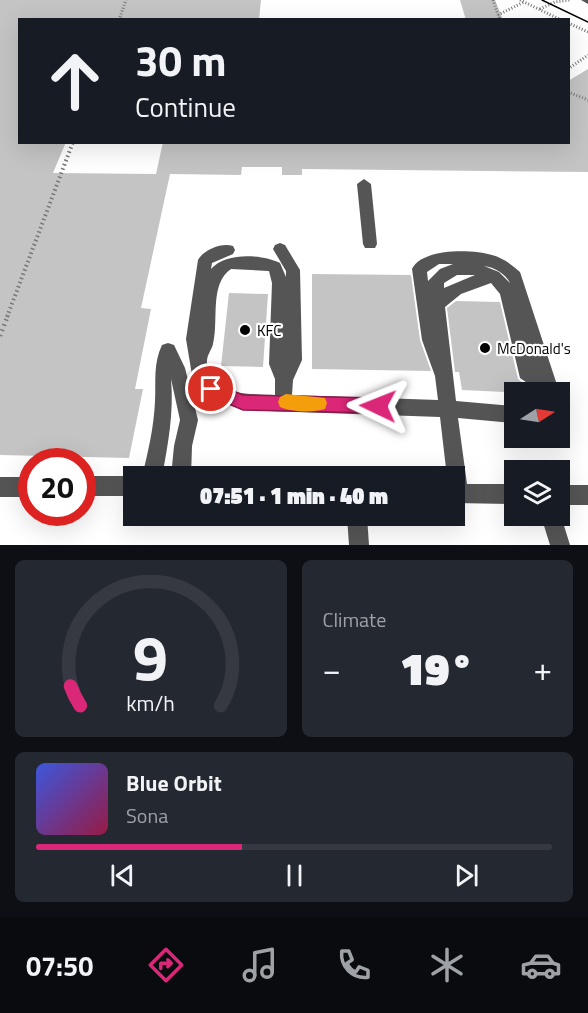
<!DOCTYPE html>
<html lang="en">
<head>
<meta charset="utf-8">
<style>
  :root { --surface:#171b24; --page:#242831; --text:#f1f3f6; --muted:#9ea1a6; --line:#363941; --accent:#db2777 }
  body { margin:0; font-family:"Titillium Web",sans-serif; background:var(--page); color:var(--text); height:100vh; display:flex; flex-direction:column; font-size:22px; white-space:nowrap }
  * { box-sizing:border-box; margin:0 }
  p { font-size:20px; color:var(--muted) }
  .icon { flex:none; width:33px; height:33px; fill:none; stroke:currentColor; stroke-width:2; stroke-linecap:round; stroke-linejoin:round }
  .map { position:relative; height:545px; overflow:hidden }
  .details { display:flex; flex-direction:column; gap:15px; padding:15px; background:#0d0f14; flex:1 }
  .details>* { flex:none }
  .banner { position:absolute; left:18px; top:18px; width:552px; height:126px; border-radius:0px; box-shadow:0 6px 24px #0002; background:#171b24; color:var(--text); overflow:hidden }
  .needle { width:39px; rotate:78deg }
  .controls { position:absolute; left:504px; top:382px; display:grid; gap:12px }
  .controls a { display:grid; place-items:center; width:66px; height:66px; border-radius:0px; background:var(--surface); box-shadow:0 6px 24px #0002; font-size:30px }
  .speed { position:absolute; left:18px; top:448px; display:flex; gap:12px; font-size:30px; font-weight:700; text-align:center }
  .speed>* { display:grid; place-content:center; width:78px; height:78px; border-radius:50%; background:var(--surface); box-shadow:0 6px 24px #0002; line-height:1 }
  .speed .limit { border:9px solid #d22; background:#fff; color:#111 }
  .pin { position:absolute; display:grid; place-items:center; width:51px; height:51px; color:#fff; margin:-26px; border:3px solid #fff; border-radius:50%; box-shadow:0 2px 6px #0007 }
  .me { position:absolute; width:66px; margin:-33px; rotate:272deg; stroke-linejoin:round; filter:drop-shadow(0 0 4px #0008) }
  .turn { display:flex; align-items:center; gap:21px; height:126px; padding:0 18px; font-size:27px }
  .turn .icon { width:78px; height:78px; stroke-width:2.5 }
  .turn b { display:block; font-size:42px; line-height:51px }
  .big { font-size:45px; font-weight:800; line-height:1.1 }
  .details .tile { flex:1; display:flex; flex-direction:column; justify-content:center; gap:9px; min-width:0; padding:0 21px; border-radius:9px; background:var(--page) }
  .details .dial { align-items:center; gap:0 }
  .dial svg { height:156px; overflow:visible; fill:none; stroke:var(--line); stroke-width:7; stroke-linecap:round; text-anchor:middle }
  .dial text { fill:var(--text); stroke:none }
  .song { display:flex; align-items:center; gap:18px }
  .cover { width:72px; height:72px; border-radius:9px; background:linear-gradient(135deg,hsl(230 70% 55%),hsl(340 70% 35%)) }
  .played { height:6px; border-radius:3px; background:linear-gradient(90deg,var(--accent) 40%,var(--line) 40%) }
  .keys { display:flex; justify-content:space-around; direction:ltr }
  .heat { display:flex; justify-content:space-between; align-items:center; font-size:33px; direction:ltr }
  .details .tiles { flex:1; display:grid; gap:15px; grid-template-columns:1fr 1fr }
  .tile:last-child { grid-column:span 2 }
  .trip { position:absolute; left:123px; top:466px; width:342px; height:60px; border-radius:0px; background:var(--surface); box-shadow:0 6px 24px #0002; font-weight:800; line-height:60px; text-align:center }
  .tabs { display:flex; height:96px; justify-content:space-around; align-items:center; background:#090b0e; color:var(--muted) }
  .tabs .icon { width:42px; height:42px }
  .tabs .on { color:var(--accent) }
  .tabs b { font-size:27px; color:var(--text) }
  .map>svg:first-child { display:block }
  .building { fill:#c4c4c4 }
  .lines { fill:none; stroke-linecap:round; stroke-linejoin:round }
  .path-far2 { stroke:#777; stroke-width:3; stroke-dasharray:1 2; stroke-linecap:butt }
  .path-far1 { stroke:#777; stroke-width:4; stroke-dasharray:1.5 3; stroke-linecap:butt }
  .path { stroke:#777; stroke-width:4.5; stroke-dasharray:1.5 4; stroke-linecap:butt }
  .minor { fill:#555; fill-rule:evenodd }
  .tram { stroke:#000; stroke-width:1.5 }
  .route { fill:#db2777; stroke:#8e194d; stroke-width:1.5 }
  .slow { fill:#f59e0b }
  .poi-dot { fill:#000; stroke:#fff; stroke-width:2 }
  .labels { text-anchor:middle; dominant-baseline:central; stroke-width:4.5; stroke-linejoin:round; paint-order:stroke }
  .poi-label { font-size:15px; fill:#000; stroke:#fff; text-anchor:start }
</style>
</head>
<body>
<div class="map">
<svg width="588" height="545" viewBox="0 0 588 545">
  <rect width="100%" height="100%" fill="#fff"/>
  <!-- building -->
  <g class="building">
    <path d="M 0,0 L 261,0 L 259,20 L 20,20 L 20,142 L 66,142 L 53,173 L 156,174 L 163,142 L 568,142 L 568,81 L 588,69 L 588,172 L 302,169 L 302,175 L 282,175 L 282,167 L 242,167 L 241,175 L 170,174 L 141,308 L 151,309 L 135,389 L 143,389 L 129,458 L 0,455 Z"/>
    <path d="M 460,0 L 495,0 L 503,20 L 466,20 Z"/>
    <path d="M 312,274 L 411,275 L 420,340 L 431,371 L 312,369 Z"/>
    <path d="M 229,293 L 268,294 L 263,367 L 221,366 Z"/>
    <path d="M 456,301 L 500,302 L 518,379 L 523,383 L 525,393 L 462,390 L 459,372 L 455,372 L 447,308 Z"/>
  </g>
  <g class="lines">
    <!-- path-far2 -->
    <g class="path-far2">
      <path d="M 493,0 L 500,20"/>
      <path d="M 520,0 L 561,20"/>
      <path d="M 540,9 L 555,2 L 570,0"/>
      <path d="M 498,15 L 524,2"/>
      <path d="M 119,20 L 126,0"/>
      <path d="M 568,23 L 588,32"/>
      <path d="M 568,69 L 588,55"/>
      <path d="M 568,92 L 588,100"/>
    </g>
    <!-- path-far1 -->
    <path class="path-far1" d="M 7,317 L 73,142"/>
    <!-- path -->
    <path class="path" d="M 0,336 L 8,315"/>
    <!-- minor -->
    <g class="minor">
      <path d="M 581,0 L 588,0 L 588,4 Z"/>
      <path d="M 364,179 L 371,184 L 377,244 L 375,248 L 365,248 L 363,244 L 357,184 Z"/>
      <path d="M 280,243 L 285,245 L 300,270 L 302,360 L 293,380 L 292,395 L 438,400 L 435,376 L 422,340 L 412,269 C 422,248 472,249 492,255 C 503,258 511,264 520,272 L 558,388 L 555,393 L 542,393 L 520,378 L 500,294 L 491,283 L 461,294 L 445,307 L 456,401 L 514,406 L 514,423 L 458,418 L 467,484 L 514,484 L 514,504 L 454,503 L 454,477 L 447,477 L 440,417 L 243,410 L 205,395 L 192,375 L 186,339 L 198,260 C 203,250 222,242 233,246 L 235,250 L 233,254 L 212,263 L 211,269 C 225,252 262,254 280,263 L 286,277 L 286,271 L 273,249 L 275,245 ZM 439,264 L 453,264 L 440,269 L 428,281 L 427,272 ZM 484,266 C 494,267 506,274 510,283 L 499,272 ZM 231,269 L 269,271 L 272,283 L 269,364 L 275,379 L 275,395 C 256,394 230,396 216,382 C 211,377 206,368 207,361 C 207,355 212,349 213,344 C 219,320 209,284 231,269 ZM 457,275 L 475,275 L 444,288 L 444,283 Z"/>
      <path d="M 168,343 L 174,345 L 185,368 L 198,420 L 192,446 L 191,477 L 171,477 L 174,446 L 180,420 L 171,379 C 174,413 168,444 162,477 L 142,477 C 148,452 154,427 155,401 C 156,381 153,364 162,345 Z"/>
      <rect x="82" y="476" width="52" height="20"/>
      <rect x="0" y="477" width="32" height="20"/>
      <rect x="560" y="485" width="28" height="20"/>
      <path d="M 560,513 L 561,516 L 570,545 L 550,545 L 541,516 L 560,516 Z"/>
      <path d="M 347,516 L 367,516 L 369,545 L 349,545 Z"/>
    </g>
    <!-- tram -->
    <path class="tram" d="M 542,0 L 588,22"/>
  </g>
  <!-- route -->
  <path class="route" d="M 211,382 L 243,395 L 378,398 L 384,400 L 386,406 L 384,411 L 378,413 L 243,410 L 205,394 L 203,389 L 205,384 Z"/>
  <!-- slow -->
  <path class="slow" d="M 286,394 L 325,398 L 327,403 L 325,409 C 314,413 291,412 280,407 L 278,402 L 280,397 Z"/>
  <!-- markers -->
  <g class="poi-dot">
    <circle cx="245" cy="330" r="6"/>
    <circle cx="485" cy="348" r="6"/>
  </g>
  <g class="labels">
    <!-- poi labels -->
    <g class="poi-label">
      <text x="257" y="330">KFC</text>
      <text x="497" y="348">McDonald's</text>
    </g>
  </g>
</svg>
<div class="controls">
<a><svg class="needle" viewBox="-14 -14 28 28"><path d="M0-13l5 13h-10z" fill="#e53935"/><path d="M0 13l5-13h-10z" fill="#9ea1a6"/></svg></a>
<a><svg class="icon" aria-label="layers" viewBox="0 0 24 24"><path d="M12 4l9 5-9 5-9-5zM3 14l9 5 9-5"/></svg></a>
</div>
<div class="speed"><div class="limit">20</div></div>
<div class="pin" style="left:211px;top:389px;background:#d93025"><svg class="icon" aria-label="arrive" viewBox="0 0 24 24"><path d="M6 21V4h12l-3 4 3 4H6"/></svg></div>
<svg class="me" style="left:378px;top:406px" viewBox="-20 -20 40 40"><path d="M0-17L14 15 0 8-14 15z" fill="#db2777" stroke="#fff" stroke-width="4"/></svg>
<div class="trip">07:51 · 1 min · 40 m</div>
<div class="banner">
<div class="turn"><svg class="icon" aria-label="ahead" viewBox="0 0 24 24"><path d="M12 20V5M6 11l6-6 6 6"/></svg><div><b>30 m</b>Continue</div></div>
</div>
</div>
<section class="details">
<div class="tiles">
<div class="tile dial"><svg viewBox="0 0 100 80">
<path d="M14 69A42 42 0 1 1 86 69"/>
<path d="M14 69A42 42 0 0 1 9 59" stroke="#db2777"/>
<text x="50" y="56" font-size="32" font-weight="700">9</text>
<text x="50" y="72" font-size="11">km/h</text>
</svg></div>
<div class="tile"><p>Climate</p>
<div class="heat"><a>−</a><b class="big">19°</b><a>+</a></div>
</div>
<div class="tile">
<div class="song"><i class="cover"></i><div><b>Blue Orbit</b><p>Sona</p></div></div>
<div class="played"></div>
<div class="keys"><svg class="icon" aria-label="previous" viewBox="0 0 24 24"><path d="M18 5L8 12l10 7zM5 5v14"/></svg><svg class="icon" aria-label="pause" viewBox="0 0 24 24"><path d="M8 5v14M16 5v14"/></svg><svg class="icon" aria-label="next" viewBox="0 0 24 24"><path d="M6 5l10 7-10 7zM19 5v14"/></svg></div>
</div>
</div>
</section>
<nav class="tabs">
<b>07:50</b>
<svg class="icon on" aria-label="directions" viewBox="0 0 24 24"><path d="M12 3l9 9-9 9-9-9zM9 14v-3h6M13 9l2 2-2 2"/></svg>
<svg class="icon" aria-label="music" viewBox="0 0 24 24"><path d="M9 18V5l10-2v13"/><circle cx="6" cy="18" r="3"/><circle cx="16" cy="16" r="3"/></svg>
<svg class="icon" aria-label="phone" viewBox="0 0 24 24"><path d="M5 4h4l2 5-3 2q2 4 5 5l2-3 5 2v4C11 20 4 13 5 4z"/></svg>
<svg class="icon" aria-label="climate" viewBox="0 0 24 24"><path d="M12 3v18M4 7l16 10M4 17L20 7"/></svg>
<svg class="icon" aria-label="car" viewBox="0 0 24 24"><path d="M5 17H2v-5l4-1 3-4h7l3 4 3 1v5h-3M9 17h6M6 11h13"/><circle cx="7" cy="17" r="2"/><circle cx="17" cy="17" r="2"/></svg>
</nav>
</body>
</html>
